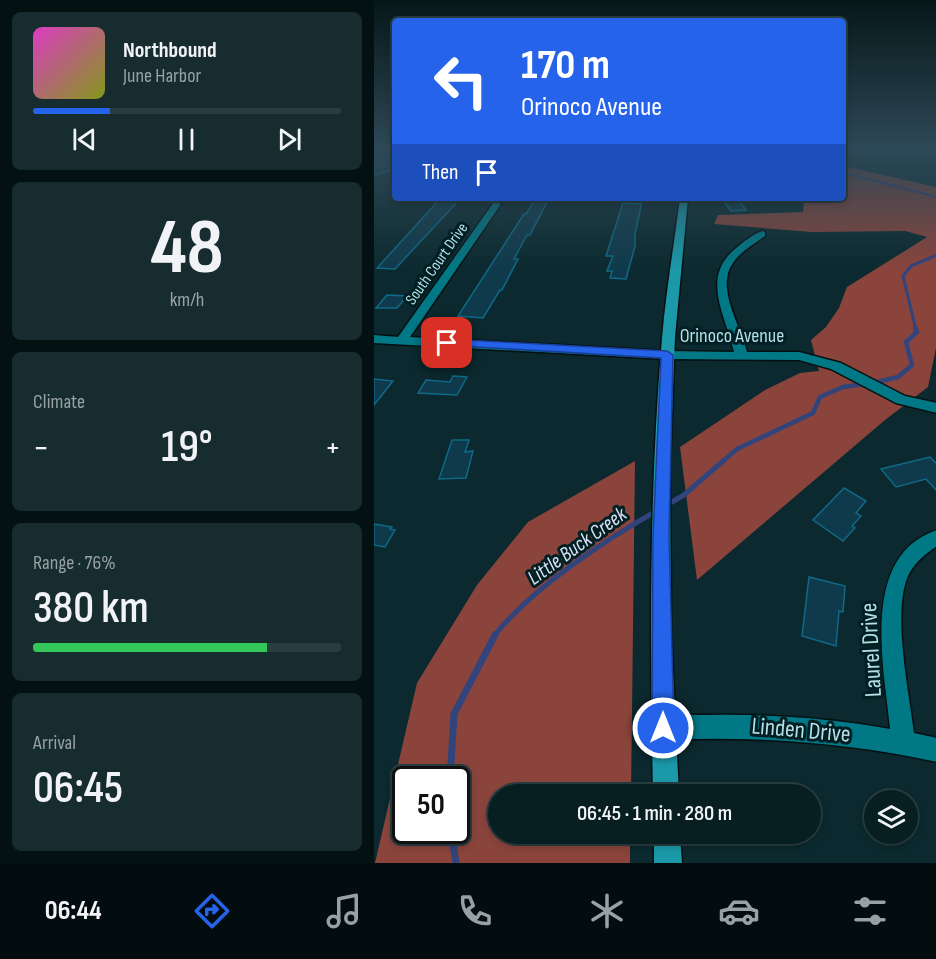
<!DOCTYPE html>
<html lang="en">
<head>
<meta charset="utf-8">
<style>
  :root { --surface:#081f22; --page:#162c2f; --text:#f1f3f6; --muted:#98a2a5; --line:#293d40; --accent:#2563eb }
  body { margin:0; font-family:"Sofia Sans Condensed",sans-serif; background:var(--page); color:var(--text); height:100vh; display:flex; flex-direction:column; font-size:22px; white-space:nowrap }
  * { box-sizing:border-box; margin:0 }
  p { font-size:20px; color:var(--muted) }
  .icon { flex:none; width:33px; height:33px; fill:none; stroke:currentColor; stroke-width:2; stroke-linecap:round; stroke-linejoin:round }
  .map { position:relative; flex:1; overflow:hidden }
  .drawer { display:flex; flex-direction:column; gap:12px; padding:12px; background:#041113; width:374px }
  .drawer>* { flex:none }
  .hud { position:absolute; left:18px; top:18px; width:454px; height:183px; border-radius:6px; box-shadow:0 3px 9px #0003,0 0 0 2px var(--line); background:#2563eb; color:#fff; overflow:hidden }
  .fabs { position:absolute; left:490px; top:790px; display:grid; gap:12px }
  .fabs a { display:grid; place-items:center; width:54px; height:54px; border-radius:50%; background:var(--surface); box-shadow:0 3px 9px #0003,0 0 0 2px var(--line); font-size:30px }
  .speed { position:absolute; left:18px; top:766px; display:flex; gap:12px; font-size:30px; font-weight:700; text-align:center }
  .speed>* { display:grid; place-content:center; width:78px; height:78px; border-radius:50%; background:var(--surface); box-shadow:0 3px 9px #0003,0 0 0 2px var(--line); line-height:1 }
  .speed .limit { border:3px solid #111; border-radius:9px; background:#fff; color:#111 }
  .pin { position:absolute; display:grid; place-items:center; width:51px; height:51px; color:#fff; margin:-26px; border-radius:12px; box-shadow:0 3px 9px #0006 }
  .me { position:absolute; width:66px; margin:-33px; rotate:0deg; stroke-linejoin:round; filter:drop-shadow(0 0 4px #0008) }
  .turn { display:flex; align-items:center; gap:21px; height:126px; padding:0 30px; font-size:27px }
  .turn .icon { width:78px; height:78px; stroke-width:2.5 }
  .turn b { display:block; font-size:42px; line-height:51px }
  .then { display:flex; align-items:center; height:57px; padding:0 30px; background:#0003; gap:12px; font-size:22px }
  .big { font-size:45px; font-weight:600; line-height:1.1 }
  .drawer .card { flex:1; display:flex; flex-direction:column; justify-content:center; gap:9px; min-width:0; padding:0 21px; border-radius:9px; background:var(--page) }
  .drawer .dial { align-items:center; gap:0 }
  .dial b { font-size:78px; line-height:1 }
  .song { display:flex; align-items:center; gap:18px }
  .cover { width:72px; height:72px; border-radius:9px; background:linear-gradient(135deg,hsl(310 70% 55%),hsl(70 70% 35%)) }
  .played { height:6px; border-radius:3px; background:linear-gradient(90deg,var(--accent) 25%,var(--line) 25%) }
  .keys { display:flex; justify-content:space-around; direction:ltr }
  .heat { display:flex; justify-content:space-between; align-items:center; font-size:33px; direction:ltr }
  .charge { height:9px; border-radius:4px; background:linear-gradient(90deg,#34c759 76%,var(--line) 0) }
  .trip { position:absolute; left:114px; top:784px; width:333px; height:60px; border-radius:30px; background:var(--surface); box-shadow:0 3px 9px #0003,0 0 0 2px var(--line); font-weight:600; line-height:60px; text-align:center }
  .dock { display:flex; height:96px; justify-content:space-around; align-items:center; background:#030c0e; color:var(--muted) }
  .dock .icon { width:42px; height:42px }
  .dock .on { color:var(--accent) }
  .dock b { font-size:27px; color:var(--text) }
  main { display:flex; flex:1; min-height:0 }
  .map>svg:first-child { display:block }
  .forest { fill:#8a443c; fill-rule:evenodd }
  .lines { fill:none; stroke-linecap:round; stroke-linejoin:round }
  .stream-far4 { stroke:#32447c; stroke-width:2 }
  .stream-far3 { stroke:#32447c; stroke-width:3 }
  .stream-far2 { stroke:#32447c; stroke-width:4.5 }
  .stream-far1 { stroke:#32447c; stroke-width:5 }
  .stream { stroke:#32447c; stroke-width:7 }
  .building { fill:#0f3a4b; stroke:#0f6988; stroke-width:1.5 }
  .minor-casing { stroke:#051012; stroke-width:3 }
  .major-casing { stroke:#051012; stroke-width:3 }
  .minor { fill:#007886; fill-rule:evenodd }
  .major { fill:#1c99a9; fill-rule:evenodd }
  .route { fill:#2563eb; stroke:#184099; stroke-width:1.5 }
  .labels { text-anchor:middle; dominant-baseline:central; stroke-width:6; stroke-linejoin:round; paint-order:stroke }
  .far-street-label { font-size:16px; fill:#b4dfe6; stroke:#022024 }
  .street-label { font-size:20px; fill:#b4dfe6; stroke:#022024 }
  .water-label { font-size:21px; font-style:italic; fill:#dae1f3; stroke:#022024 }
  .near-street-label { font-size:24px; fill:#b4dfe6; stroke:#022024 }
</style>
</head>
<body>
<main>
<section class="drawer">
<div class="card">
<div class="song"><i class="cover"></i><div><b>Northbound</b><p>June Harbor</p></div></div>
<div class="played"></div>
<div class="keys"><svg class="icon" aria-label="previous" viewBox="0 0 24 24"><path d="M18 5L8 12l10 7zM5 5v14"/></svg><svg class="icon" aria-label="pause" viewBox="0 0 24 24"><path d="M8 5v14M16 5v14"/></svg><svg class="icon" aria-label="next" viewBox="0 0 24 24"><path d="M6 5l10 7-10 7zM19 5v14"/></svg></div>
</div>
<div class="card dial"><b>48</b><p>km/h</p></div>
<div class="card"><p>Climate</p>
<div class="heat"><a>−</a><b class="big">19°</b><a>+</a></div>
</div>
<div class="card"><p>Range · 76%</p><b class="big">380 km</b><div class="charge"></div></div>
<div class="card"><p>Arrival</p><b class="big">06:45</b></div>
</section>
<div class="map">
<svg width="563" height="863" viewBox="0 0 563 863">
  <rect width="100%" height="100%" fill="#0b292e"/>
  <!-- forest -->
  <g class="forest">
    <path d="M 470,166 L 562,187 L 563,343 L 554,387 L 511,420 L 323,580 L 306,447 L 391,390 L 426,373 L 445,371 L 437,340 L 452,327 L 465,308 L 473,287 L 553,237 L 531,231 L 438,232 L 340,224 L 344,215 L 429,212 L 430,198 L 470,198 Z"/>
    <path d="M 261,461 L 257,795 L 124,795 L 124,834 L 256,834 L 256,863 L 1,863 L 43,683 L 103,585 L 154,522 ZM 32,780 L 82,780 L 82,831 L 32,831 Z"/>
  </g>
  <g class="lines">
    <!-- stream-far4 -->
    <path class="stream-far4" d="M 470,173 L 563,197"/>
    <!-- stream-far3 -->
    <path class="stream-far3" d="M 542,330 L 529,276 L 537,266 L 563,255"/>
    <!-- stream-far2 -->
    <g class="stream-far2">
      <path d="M 499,383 L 524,377 L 538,365 L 532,342 L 543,332 L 541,328"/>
      <path d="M 347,463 L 363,449 L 439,413 L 446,397 L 469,387 L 490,384"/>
    </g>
    <!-- stream-far1 -->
    <g class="stream-far1">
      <path d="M 291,506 L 310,495 L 349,461"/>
      <path d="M 120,636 C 157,589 231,540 284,510"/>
    </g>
    <!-- stream -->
    <g class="stream">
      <path d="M 76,780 L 80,714 L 121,635"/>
      <path d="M 77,831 L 82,863"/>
    </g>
  </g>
  <!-- building -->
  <g class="building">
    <path d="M 0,150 L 21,150 L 21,168 L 0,176 Z"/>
    <path d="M 67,198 L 87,198 L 21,269 L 3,268 Z"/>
    <path d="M 162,198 L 175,198 L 156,235 L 153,235 L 140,259 L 144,259 L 128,290 L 126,290 L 109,318 L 84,316 L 150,214 L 152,214 Z"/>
    <path d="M 347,198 L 363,198 L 372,210 L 357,211 Z"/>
    <path d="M 249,203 L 267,204 L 267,206 L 261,234 L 261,246 L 252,279 L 236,278 L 238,271 L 233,271 L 239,256 L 232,256 Z"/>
    <path d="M 13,295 L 33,296 L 23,308 L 2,308 Z"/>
    <path d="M 79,376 L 93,377 L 83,395 L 44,393 L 52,380 L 76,382 Z"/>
    <path d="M 0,379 L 19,381 L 0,405 Z"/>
    <path d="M 78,440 L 95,440 L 91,452 L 99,451 L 92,478 L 65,479 Z"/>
    <path d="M 556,457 L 563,464 L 563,491 L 552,479 L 522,487 L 507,469 Z"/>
    <path d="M 470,488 L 492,501 L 482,513 L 487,516 L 478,526 L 481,528 L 469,541 L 439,520 Z"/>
    <path d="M 0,524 L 18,527 L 16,529 L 21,530 L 11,547 L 0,545 Z"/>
    <path d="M 435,577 L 471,586 L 469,612 L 465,611 L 462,646 L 428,636 Z"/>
  </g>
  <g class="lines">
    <!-- minor casing -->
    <g class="minor-casing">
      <g id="minor">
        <path d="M 502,150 L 563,150 L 563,154 L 505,152 Z"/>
        <path d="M 120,202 L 127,204 L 36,337 L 293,351 L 360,352 C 352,316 326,278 361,249 C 369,242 378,235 388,231 L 391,232 L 391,236 C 380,244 367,251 359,263 C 341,288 367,326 373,352 L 425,352 L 467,363 L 531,396 L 563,403 L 563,413 L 522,403 L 457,369 L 425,360 L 293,359 L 0,343 L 0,335 L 24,337 Z"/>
        <path d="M 563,530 L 563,546 C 551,554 540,563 534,576 C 518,613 535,692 540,733 L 563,738 L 563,762 C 471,742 382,736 289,740 L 281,736 L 277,728 L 281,720 C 297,713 318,715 336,715 C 396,714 456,718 516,729 C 510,666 485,556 563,530 Z"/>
      </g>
    </g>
    <!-- major casing -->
    <g class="major-casing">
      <g id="major">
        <path d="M 306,198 L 314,198 L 301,337 L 296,466 L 297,630 L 305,795 L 279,795 C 276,643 275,490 288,338 C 292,291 300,245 306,198 Z"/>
        <path d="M 280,834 L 306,834 L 308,863 L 280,863 Z"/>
      </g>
    </g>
    <!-- minor -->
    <use href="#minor" class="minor"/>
    <!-- major -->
    <use href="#major" class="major"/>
  </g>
  <!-- sky -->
  <linearGradient id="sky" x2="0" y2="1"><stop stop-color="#061719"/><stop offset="0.55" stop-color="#2e4957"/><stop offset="1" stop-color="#2e4957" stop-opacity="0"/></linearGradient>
  <rect width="563" height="271" fill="url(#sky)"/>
  <!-- route -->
  <path class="route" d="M 73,339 L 293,351 L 299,355 L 295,536 L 300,728 L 297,735 L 289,738 L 282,735 L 278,728 L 279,536 L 287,358 L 69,345 L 69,340 Z"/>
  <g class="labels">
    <!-- far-street labels -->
    <g class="far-street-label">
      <text transform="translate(63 264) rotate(-55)">South Court Drive</text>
    </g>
    <!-- street labels -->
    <g class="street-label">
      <text x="358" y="336">Orinoco Avenue</text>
    </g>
    <!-- water labels -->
    <g class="water-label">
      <text transform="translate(203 546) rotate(-36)">Little Buck Creek</text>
    </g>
    <!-- near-street labels -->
    <g class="near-street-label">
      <text transform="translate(497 650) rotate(-93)">Laurel Drive</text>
      <text transform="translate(427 730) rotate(5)">Linden Drive</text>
    </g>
  </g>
</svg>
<div class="fabs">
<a><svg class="icon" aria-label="layers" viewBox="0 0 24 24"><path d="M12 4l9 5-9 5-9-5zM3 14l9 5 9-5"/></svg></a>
</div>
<div class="speed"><div class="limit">50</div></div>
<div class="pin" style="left:73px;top:343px;background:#d93025"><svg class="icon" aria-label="arrive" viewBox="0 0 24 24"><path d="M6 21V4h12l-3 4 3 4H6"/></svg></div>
<svg class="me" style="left:289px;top:728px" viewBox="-20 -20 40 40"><circle r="17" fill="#2563eb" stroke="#fff" stroke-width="3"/><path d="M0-11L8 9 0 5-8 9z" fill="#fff"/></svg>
<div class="trip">06:45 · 1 min · 280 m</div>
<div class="hud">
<div class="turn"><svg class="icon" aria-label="left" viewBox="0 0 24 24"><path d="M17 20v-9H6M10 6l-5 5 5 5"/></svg><div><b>170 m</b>Orinoco Avenue</div></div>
<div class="then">Then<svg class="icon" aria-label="arrive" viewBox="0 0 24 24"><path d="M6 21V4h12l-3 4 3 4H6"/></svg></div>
</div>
</div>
</main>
<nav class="dock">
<b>06:44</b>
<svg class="icon on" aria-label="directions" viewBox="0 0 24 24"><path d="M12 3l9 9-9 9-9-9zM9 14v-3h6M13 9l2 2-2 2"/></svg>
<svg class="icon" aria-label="music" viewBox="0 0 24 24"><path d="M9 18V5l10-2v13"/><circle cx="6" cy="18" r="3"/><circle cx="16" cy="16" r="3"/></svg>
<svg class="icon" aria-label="phone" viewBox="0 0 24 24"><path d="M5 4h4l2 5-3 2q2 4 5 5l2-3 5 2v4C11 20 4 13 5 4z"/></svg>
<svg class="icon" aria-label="climate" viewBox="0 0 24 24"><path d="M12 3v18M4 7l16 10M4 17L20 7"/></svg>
<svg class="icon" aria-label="car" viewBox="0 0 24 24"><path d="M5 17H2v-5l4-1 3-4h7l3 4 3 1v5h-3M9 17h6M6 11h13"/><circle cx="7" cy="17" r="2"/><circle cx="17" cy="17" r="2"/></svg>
<svg class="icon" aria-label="filters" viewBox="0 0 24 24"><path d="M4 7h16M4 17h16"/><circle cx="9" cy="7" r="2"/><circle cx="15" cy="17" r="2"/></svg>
</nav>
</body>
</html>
